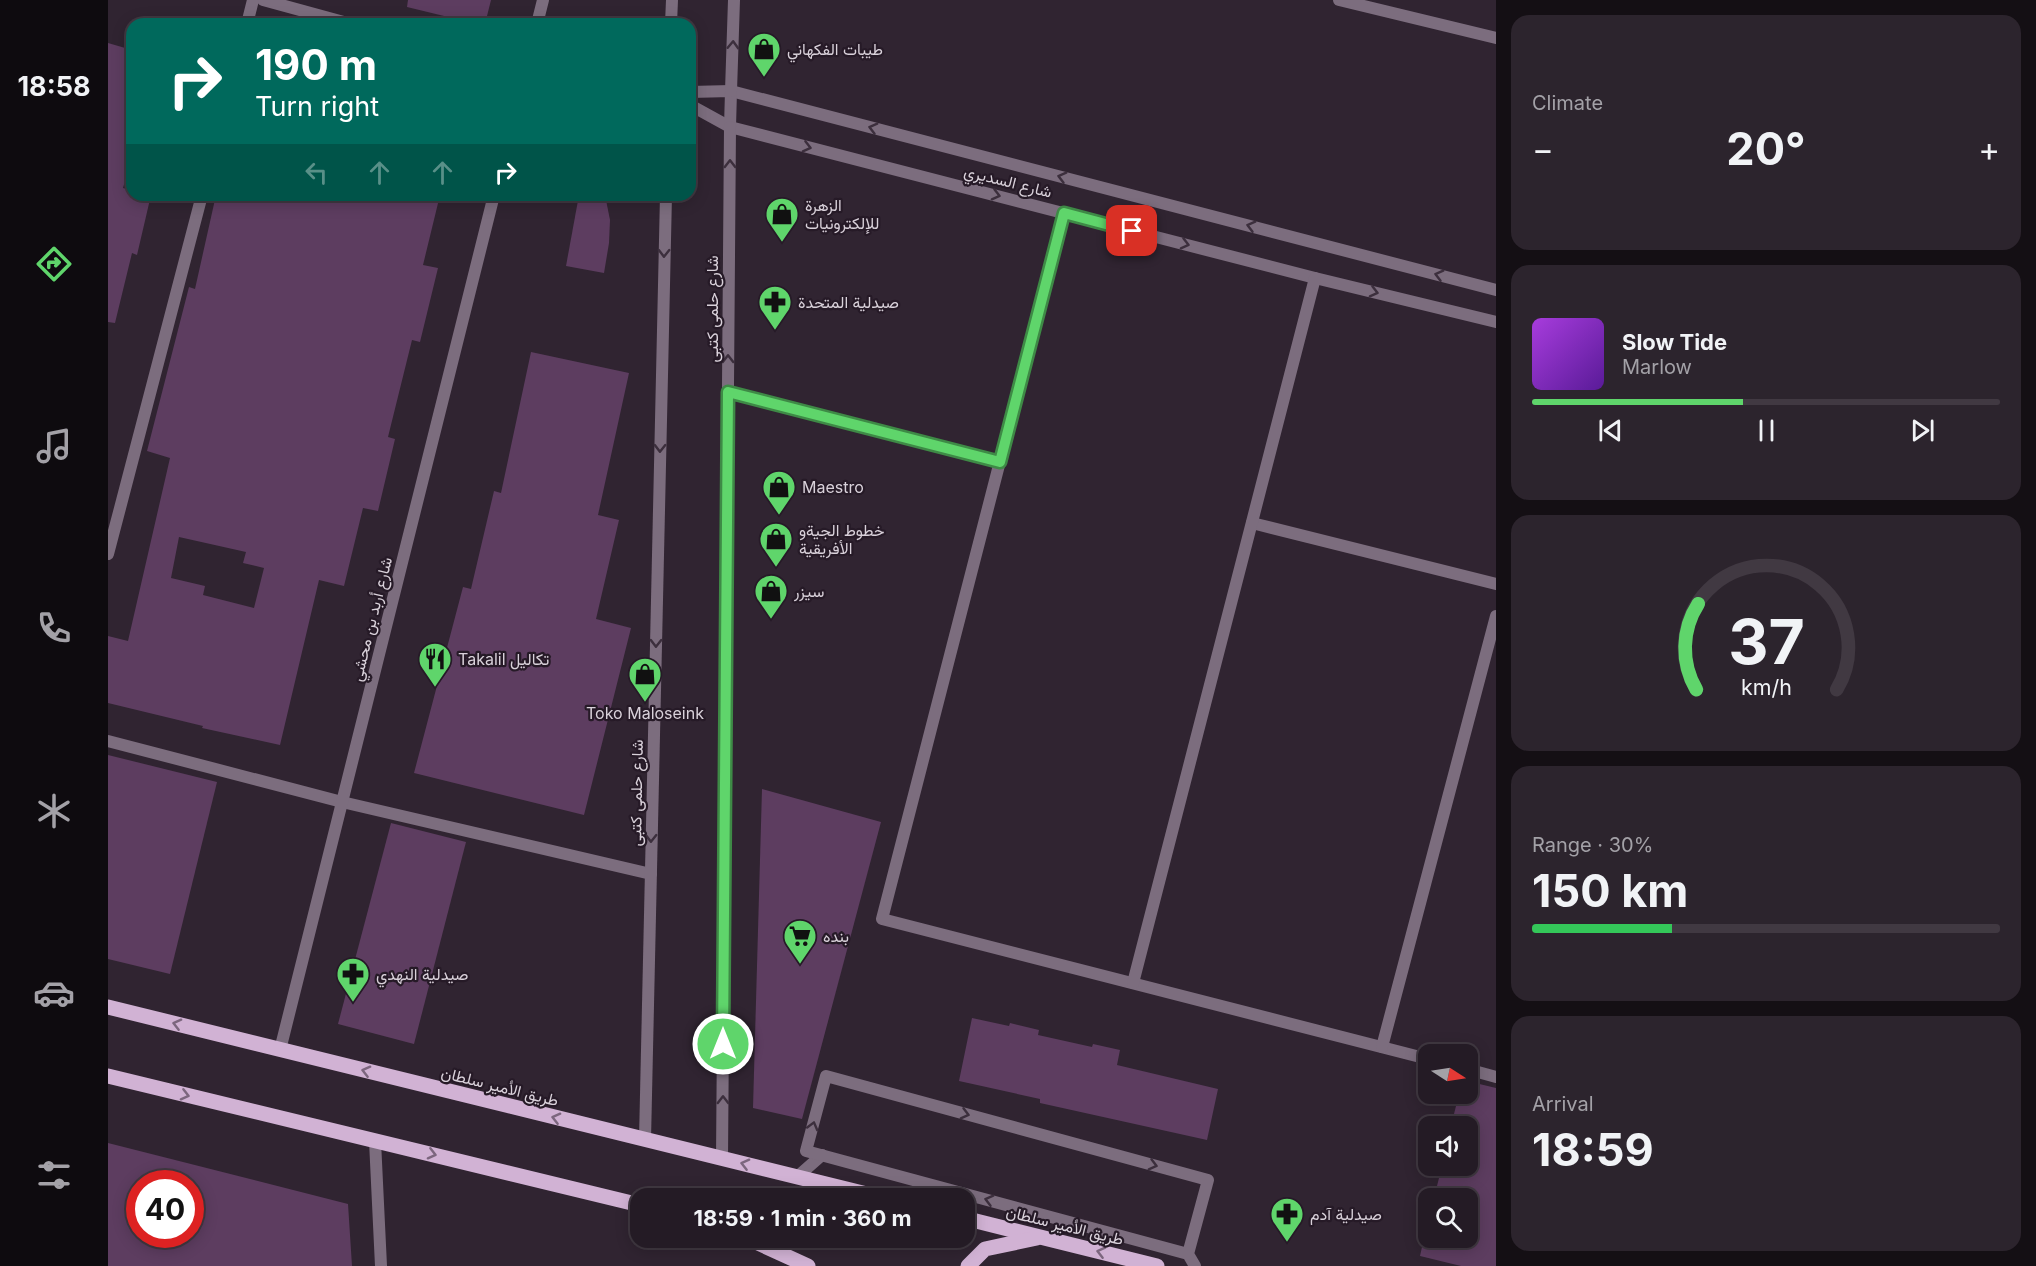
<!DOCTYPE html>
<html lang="en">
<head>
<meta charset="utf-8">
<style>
  :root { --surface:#241b25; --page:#2c242d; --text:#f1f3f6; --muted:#a3a1a7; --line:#413942; --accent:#5fd56b }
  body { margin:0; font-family:Inter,Vazirmatn,sans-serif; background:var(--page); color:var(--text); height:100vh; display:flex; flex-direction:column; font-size:22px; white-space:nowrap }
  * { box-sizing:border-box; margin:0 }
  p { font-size:20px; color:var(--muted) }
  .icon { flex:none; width:33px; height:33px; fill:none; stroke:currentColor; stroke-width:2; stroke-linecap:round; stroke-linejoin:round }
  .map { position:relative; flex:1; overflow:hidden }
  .details { display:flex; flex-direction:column; gap:15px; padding:15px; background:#140f14; width:540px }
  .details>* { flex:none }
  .top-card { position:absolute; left:18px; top:18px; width:570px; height:183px; border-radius:18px; box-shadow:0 3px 15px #0003,0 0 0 2px var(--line); background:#00695c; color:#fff; overflow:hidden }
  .needle { width:39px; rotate:102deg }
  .buttons { position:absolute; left:1310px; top:1044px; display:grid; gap:12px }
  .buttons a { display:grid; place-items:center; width:60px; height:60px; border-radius:12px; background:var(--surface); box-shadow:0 3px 15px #0003,0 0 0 2px var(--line); font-size:30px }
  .speed { position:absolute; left:18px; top:1170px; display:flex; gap:12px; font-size:30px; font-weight:700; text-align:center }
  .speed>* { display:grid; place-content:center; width:78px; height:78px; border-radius:50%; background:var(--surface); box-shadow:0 3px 15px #0003,0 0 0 2px var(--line); line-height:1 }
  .speed .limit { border:9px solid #d22; background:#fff; color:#111 }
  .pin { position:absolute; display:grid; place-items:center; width:51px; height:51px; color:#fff; margin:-26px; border-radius:12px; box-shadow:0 3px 9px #0006 }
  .me { position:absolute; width:66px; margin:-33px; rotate:0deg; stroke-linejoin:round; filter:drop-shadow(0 0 4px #0008) }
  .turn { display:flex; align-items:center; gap:21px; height:126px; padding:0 30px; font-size:27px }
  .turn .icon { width:78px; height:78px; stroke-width:2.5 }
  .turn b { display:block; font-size:42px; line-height:51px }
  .lanes { display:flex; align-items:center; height:57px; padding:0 30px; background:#0003; justify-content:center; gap:30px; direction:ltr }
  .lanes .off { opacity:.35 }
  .big { font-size:45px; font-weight:700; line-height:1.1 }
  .details .widget { flex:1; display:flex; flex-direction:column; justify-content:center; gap:9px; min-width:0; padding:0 21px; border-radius:18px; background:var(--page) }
  .details .dial { align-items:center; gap:0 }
  .dial svg { height:156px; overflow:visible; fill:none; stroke:var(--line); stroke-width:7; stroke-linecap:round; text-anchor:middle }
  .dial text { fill:var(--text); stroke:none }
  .song { display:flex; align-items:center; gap:18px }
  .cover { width:72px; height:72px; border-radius:9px; background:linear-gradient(135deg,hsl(280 70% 55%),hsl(270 70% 35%)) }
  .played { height:6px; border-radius:3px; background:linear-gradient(90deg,var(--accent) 45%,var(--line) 45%) }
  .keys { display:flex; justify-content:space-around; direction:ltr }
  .heat { display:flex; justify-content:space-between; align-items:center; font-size:33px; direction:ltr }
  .charge { height:9px; border-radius:4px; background:linear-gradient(90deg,#34c759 30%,var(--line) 0) }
  .trip { position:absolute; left:522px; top:1188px; width:345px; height:60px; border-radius:18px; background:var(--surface); box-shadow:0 3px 15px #0003,0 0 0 2px var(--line); font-weight:700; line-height:60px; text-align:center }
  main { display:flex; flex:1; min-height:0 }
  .dock { display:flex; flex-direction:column; width:108px; justify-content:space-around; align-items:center; background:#0e0b0f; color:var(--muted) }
  .dock .icon { width:42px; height:42px }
  .dock .on { color:var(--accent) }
  .dock b { font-size:27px; color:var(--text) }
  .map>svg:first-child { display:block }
  .building { fill:#5d3d60; fill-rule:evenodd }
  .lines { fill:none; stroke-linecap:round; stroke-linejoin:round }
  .service { stroke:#7c6d7e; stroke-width:12 }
  .minor { stroke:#7c6d7e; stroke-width:12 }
  .tertiary { stroke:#7c6d7e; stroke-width:12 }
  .primary { stroke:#d1b2d4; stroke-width:15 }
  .oneway { stroke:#3c2f3d }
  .oneway2 { stroke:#7c667e }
  .route-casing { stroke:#3e8a46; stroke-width:15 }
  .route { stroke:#5fd56b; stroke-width:10 }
  .labels { text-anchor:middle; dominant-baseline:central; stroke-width:4.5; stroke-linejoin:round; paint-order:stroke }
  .poi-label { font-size:16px; fill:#d9d1da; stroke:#261a27; text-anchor:start }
  .street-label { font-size:16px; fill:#d9d1da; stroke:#261a27 }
</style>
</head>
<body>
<main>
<nav class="dock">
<b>18:58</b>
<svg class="icon on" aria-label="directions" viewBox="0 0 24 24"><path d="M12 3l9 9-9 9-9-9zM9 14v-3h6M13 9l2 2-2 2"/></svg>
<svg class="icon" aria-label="music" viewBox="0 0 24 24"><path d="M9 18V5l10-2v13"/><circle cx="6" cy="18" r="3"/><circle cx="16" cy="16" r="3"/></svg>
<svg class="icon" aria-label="phone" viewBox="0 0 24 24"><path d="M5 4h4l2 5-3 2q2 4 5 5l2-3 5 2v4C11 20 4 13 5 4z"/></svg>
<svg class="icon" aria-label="climate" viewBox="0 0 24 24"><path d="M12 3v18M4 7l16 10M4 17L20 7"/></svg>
<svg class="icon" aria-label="car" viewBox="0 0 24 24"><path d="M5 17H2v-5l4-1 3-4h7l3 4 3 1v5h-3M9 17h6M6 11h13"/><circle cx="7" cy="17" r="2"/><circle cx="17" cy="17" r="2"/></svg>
<svg class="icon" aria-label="filters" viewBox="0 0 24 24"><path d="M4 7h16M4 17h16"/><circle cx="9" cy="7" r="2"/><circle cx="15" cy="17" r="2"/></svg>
</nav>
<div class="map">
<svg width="1388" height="1266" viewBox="0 0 1388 1266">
  <rect width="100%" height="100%" fill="#302431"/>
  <!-- building -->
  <g class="building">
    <path d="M 300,0 L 383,0 L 377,24 L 369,24 L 299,7 Z"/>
    <path d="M 0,43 L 24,50 L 24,157 L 15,188 L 24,190 L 24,195 L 43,195 L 29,255 L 24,253 L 7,323 L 0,322 Z"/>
    <path d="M 108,195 L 332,195 L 315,265 L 330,268 L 312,342 L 304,340 L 280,437 L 287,439 L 270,511 L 255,508 L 236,586 L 211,580 L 172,745 L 94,728 L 95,726 L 0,703 L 0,636 L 20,641 L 62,458 L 39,451 L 81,287 L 87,289 ZM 71,537 L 138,552 L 135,563 L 156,568 L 146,608 L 95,595 L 97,586 L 63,578 Z"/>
    <path d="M 471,195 L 497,195 L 502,220 L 501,243 L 496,273 L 458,266 Z"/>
    <path d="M 423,352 L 521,373 L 490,515 L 511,520 L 488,619 L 523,628 L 476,815 L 306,773 L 355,587 L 363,589 L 386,491 L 393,493 Z"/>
    <path d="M 0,755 L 109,782 L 62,974 L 0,959 Z"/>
    <path d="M 654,789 L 773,822 L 694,1119 L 645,1108 Z"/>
    <path d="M 283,823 L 358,842 L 306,1044 L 230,1024 Z"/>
    <path d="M 864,1018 L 901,1026 L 902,1023 L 931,1030 L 930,1035 L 984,1047 L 985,1044 L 1012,1050 L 1009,1065 L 1110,1089 L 1099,1140 L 932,1103 L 932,1099 L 851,1081 Z"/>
    <path d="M 1359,1081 L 1388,1088 L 1388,1266 L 1353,1266 L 1312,1256 L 1316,1238 L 1359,1238 L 1359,1198 L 1326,1198 L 1334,1166 L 1359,1166 L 1359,1126 L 1343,1126 L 1351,1094 L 1359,1094 Z"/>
    <path d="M 0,1143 L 240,1204 L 244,1266 L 0,1266 ZM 32,1184 L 82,1184 L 82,1234 L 32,1234 Z"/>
  </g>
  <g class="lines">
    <!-- service -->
    <g class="service">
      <path d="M 155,0 L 243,24"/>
      <path d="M 139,24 L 145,0"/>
      <path d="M 429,24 L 435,0"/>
      <path d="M 0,554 L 94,195"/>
      <path d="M 0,741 L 234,802 L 543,874"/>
      <path d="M 172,1050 L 386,195"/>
      <path d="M 689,1177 L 714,1155"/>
      <path d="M 1080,1254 L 1100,1180 L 718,1076 L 698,1151 L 1080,1254 L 1087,1266"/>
    </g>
    <!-- minor -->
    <g class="minor">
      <path d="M 1231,0 L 1388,38"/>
      <path d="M 582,92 L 623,91 L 1388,290"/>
      <path d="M 582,105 L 622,127 L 1207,278 L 1388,322"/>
      <path d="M 622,127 L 623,91"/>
      <path d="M 956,213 L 774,919 L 1320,1059"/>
      <path d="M 620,392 L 892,462"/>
      <path d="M 1144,523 L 1388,584"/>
      <path d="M 1025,983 L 1207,278"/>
      <path d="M 1274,1047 L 1388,616"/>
      <path d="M 1359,1069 L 1388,1077"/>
      <path d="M 267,1141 L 273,1266"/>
    </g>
    <!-- tertiary -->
    <g class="tertiary">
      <path d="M 563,24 L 564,0"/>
      <path d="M 623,91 L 626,0"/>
      <path d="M 537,1140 L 558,195"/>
      <path d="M 614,1159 L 622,127"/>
    </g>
    <!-- primary -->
    <g class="primary">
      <path d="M 0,1007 L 775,1198"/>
      <path d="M 0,1076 L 532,1205"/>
      <path d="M 856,1218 L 1049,1266"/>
      <path d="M 639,1238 L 700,1266"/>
      <path d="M 860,1266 L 877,1249 L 929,1238"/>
    </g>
  </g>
  <!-- one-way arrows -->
  <defs><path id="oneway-chevron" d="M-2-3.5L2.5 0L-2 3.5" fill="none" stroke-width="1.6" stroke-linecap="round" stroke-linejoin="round" transform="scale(1.5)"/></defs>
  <g class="oneway">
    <use href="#oneway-chevron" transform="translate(625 45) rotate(-88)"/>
    <use href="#oneway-chevron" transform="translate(765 128) rotate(-165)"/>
    <use href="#oneway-chevron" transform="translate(699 147) rotate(14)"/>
    <use href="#oneway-chevron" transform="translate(622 164) rotate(-90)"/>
    <use href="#oneway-chevron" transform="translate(954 177) rotate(-165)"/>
    <use href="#oneway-chevron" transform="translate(888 195) rotate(14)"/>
    <use href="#oneway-chevron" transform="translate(1143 226) rotate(-165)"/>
    <use href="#oneway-chevron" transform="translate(1077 244) rotate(14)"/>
    <use href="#oneway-chevron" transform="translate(556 253) rotate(91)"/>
    <use href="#oneway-chevron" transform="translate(1331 275) rotate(-165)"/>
    <use href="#oneway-chevron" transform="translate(1266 292) rotate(14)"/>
    <use href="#oneway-chevron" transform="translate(620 359) rotate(-90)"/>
    <use href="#oneway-chevron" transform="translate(552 448) rotate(91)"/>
    <use href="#oneway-chevron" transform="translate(548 643) rotate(91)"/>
    <use href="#oneway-chevron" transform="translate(543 838) rotate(91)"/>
    <use href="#oneway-chevron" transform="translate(615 1100) rotate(-90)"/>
    <use href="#oneway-chevron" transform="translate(857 1114) rotate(15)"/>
    <use href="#oneway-chevron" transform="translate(705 1126) rotate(-75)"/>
    <use href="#oneway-chevron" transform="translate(1045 1165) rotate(15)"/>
    <use href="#oneway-chevron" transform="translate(881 1200) rotate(-165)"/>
  </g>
  <g class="oneway2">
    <use href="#oneway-chevron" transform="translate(69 1024) rotate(-166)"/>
    <use href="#oneway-chevron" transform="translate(258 1071) rotate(-166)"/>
    <use href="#oneway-chevron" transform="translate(77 1095) rotate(14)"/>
    <use href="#oneway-chevron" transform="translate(448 1118) rotate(-166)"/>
    <use href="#oneway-chevron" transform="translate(324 1154) rotate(14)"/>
    <use href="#oneway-chevron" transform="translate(637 1164) rotate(-166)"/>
    <use href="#oneway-chevron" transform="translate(993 1252) rotate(-166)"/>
  </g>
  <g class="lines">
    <!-- route casing -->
    <g class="route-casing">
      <path id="route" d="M 615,1044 L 620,392 L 892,462 L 956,213 L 1024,231"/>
    </g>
    <!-- route -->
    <use href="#route" class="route"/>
  </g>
  <!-- icons -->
  <defs>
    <g id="shop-pin" transform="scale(1.725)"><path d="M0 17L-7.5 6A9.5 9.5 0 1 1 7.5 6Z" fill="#5fd56b" stroke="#261a27"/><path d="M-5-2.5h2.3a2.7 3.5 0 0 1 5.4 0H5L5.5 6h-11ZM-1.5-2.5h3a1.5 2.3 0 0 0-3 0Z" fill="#111"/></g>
    <g id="pharmacy-pin" transform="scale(1.725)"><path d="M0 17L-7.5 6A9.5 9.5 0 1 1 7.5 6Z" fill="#5fd56b" stroke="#261a27"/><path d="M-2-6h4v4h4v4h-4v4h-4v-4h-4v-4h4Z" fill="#111"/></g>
    <g id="restaurant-pin" transform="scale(1.725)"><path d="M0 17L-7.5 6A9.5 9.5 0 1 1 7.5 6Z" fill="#5fd56b" stroke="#261a27"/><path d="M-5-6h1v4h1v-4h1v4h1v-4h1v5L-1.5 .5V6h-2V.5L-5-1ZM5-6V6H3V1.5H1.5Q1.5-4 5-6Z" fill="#111"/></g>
    <g id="supermarket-pin" transform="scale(1.725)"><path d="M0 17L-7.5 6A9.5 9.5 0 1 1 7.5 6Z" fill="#5fd56b" stroke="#261a27"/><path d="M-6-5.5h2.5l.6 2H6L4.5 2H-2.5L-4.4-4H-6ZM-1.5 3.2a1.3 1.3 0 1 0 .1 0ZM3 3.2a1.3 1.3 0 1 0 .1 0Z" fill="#111"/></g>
  </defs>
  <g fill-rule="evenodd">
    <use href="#shop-pin" x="656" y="49"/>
    <use href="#shop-pin" x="674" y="214"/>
    <use href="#pharmacy-pin" x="667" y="302"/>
    <use href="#shop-pin" x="671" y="487"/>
    <use href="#shop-pin" x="668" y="539"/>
    <use href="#shop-pin" x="663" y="591"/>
    <use href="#restaurant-pin" x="327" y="659"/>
    <use href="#shop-pin" x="537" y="674"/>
    <use href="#supermarket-pin" x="692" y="936"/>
    <use href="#pharmacy-pin" x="245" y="974"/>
    <use href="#pharmacy-pin" x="1179" y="1214"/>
  </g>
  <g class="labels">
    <!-- poi labels -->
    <g class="poi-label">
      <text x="679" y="49">طيبات الفكهاني</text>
      <text x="697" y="205">الزهرة<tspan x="697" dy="18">للإلكترونيات</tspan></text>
      <text x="690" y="302">صيدلية المتحدة</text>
      <text x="694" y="487">Maestro</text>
      <text x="691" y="530">خطوط الجيةو<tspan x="691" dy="18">الأفريقية</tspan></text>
      <text x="686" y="591">سيزر</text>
      <text x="350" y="659">Takalil تكاليل</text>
      <text x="537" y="713" text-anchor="middle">Toko Maloseink</text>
      <text x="715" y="936">بنده</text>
      <text x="268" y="974">صيدلية النهدي</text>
      <text x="1202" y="1214">صيدلية آدم</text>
    </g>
    <!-- street labels -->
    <g class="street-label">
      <text transform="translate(900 181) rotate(14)">شارع السديري</text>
      <text transform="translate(604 309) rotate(-90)">شارع حلمى كتبى</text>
      <text transform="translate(263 619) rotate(-76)">شارع أربد بن محشي</text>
      <text transform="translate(528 793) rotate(-89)">شارع حلمى كتبى</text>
      <text transform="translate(392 1086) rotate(14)">طريق الأمير سلطان</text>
      <text transform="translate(957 1225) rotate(14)">طريق الأمير سلطان</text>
    </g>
  </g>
</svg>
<div class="buttons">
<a><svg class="needle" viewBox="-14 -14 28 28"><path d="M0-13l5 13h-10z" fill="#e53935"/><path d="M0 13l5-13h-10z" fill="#a3a1a7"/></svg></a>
<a><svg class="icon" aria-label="sound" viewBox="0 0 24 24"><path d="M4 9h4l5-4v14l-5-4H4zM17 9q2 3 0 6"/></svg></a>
<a><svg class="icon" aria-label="search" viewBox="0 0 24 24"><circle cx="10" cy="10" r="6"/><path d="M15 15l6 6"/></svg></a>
</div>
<div class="speed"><div class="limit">40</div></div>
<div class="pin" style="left:1024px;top:231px;background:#d93025"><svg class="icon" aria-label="arrive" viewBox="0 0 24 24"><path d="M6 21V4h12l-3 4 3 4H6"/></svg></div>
<svg class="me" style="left:615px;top:1044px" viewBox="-20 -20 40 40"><circle r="17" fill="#5fd56b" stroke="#fff" stroke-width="3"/><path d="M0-11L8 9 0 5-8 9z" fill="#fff"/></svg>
<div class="trip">18:59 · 1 min · 360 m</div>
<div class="top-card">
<div class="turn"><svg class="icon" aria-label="right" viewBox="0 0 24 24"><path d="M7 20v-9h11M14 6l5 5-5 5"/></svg><div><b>190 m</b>Turn right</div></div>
<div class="lanes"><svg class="icon off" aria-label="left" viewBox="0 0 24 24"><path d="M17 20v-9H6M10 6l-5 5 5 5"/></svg><svg class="icon off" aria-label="ahead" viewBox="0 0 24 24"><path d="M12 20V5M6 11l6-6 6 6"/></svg><svg class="icon off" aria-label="ahead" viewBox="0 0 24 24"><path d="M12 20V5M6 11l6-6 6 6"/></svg><svg class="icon" aria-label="right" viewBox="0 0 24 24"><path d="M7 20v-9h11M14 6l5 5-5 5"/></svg></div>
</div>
</div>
<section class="details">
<div class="widget"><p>Climate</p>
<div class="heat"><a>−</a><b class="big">20°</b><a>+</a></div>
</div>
<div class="widget">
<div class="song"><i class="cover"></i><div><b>Slow Tide</b><p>Marlow</p></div></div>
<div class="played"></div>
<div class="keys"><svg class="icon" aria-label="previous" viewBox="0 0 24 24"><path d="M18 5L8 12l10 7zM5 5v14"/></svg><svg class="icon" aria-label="pause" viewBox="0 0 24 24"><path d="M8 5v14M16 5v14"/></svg><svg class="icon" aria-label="next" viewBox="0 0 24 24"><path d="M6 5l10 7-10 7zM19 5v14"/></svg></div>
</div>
<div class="widget dial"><svg viewBox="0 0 100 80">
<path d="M14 69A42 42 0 1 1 86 69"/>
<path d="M14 69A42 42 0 0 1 15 25" stroke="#5fd56b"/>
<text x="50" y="56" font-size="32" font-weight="700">37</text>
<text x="50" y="72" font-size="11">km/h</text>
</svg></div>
<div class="widget"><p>Range · 30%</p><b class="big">150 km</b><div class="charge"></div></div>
<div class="widget"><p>Arrival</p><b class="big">18:59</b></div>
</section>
</main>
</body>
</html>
